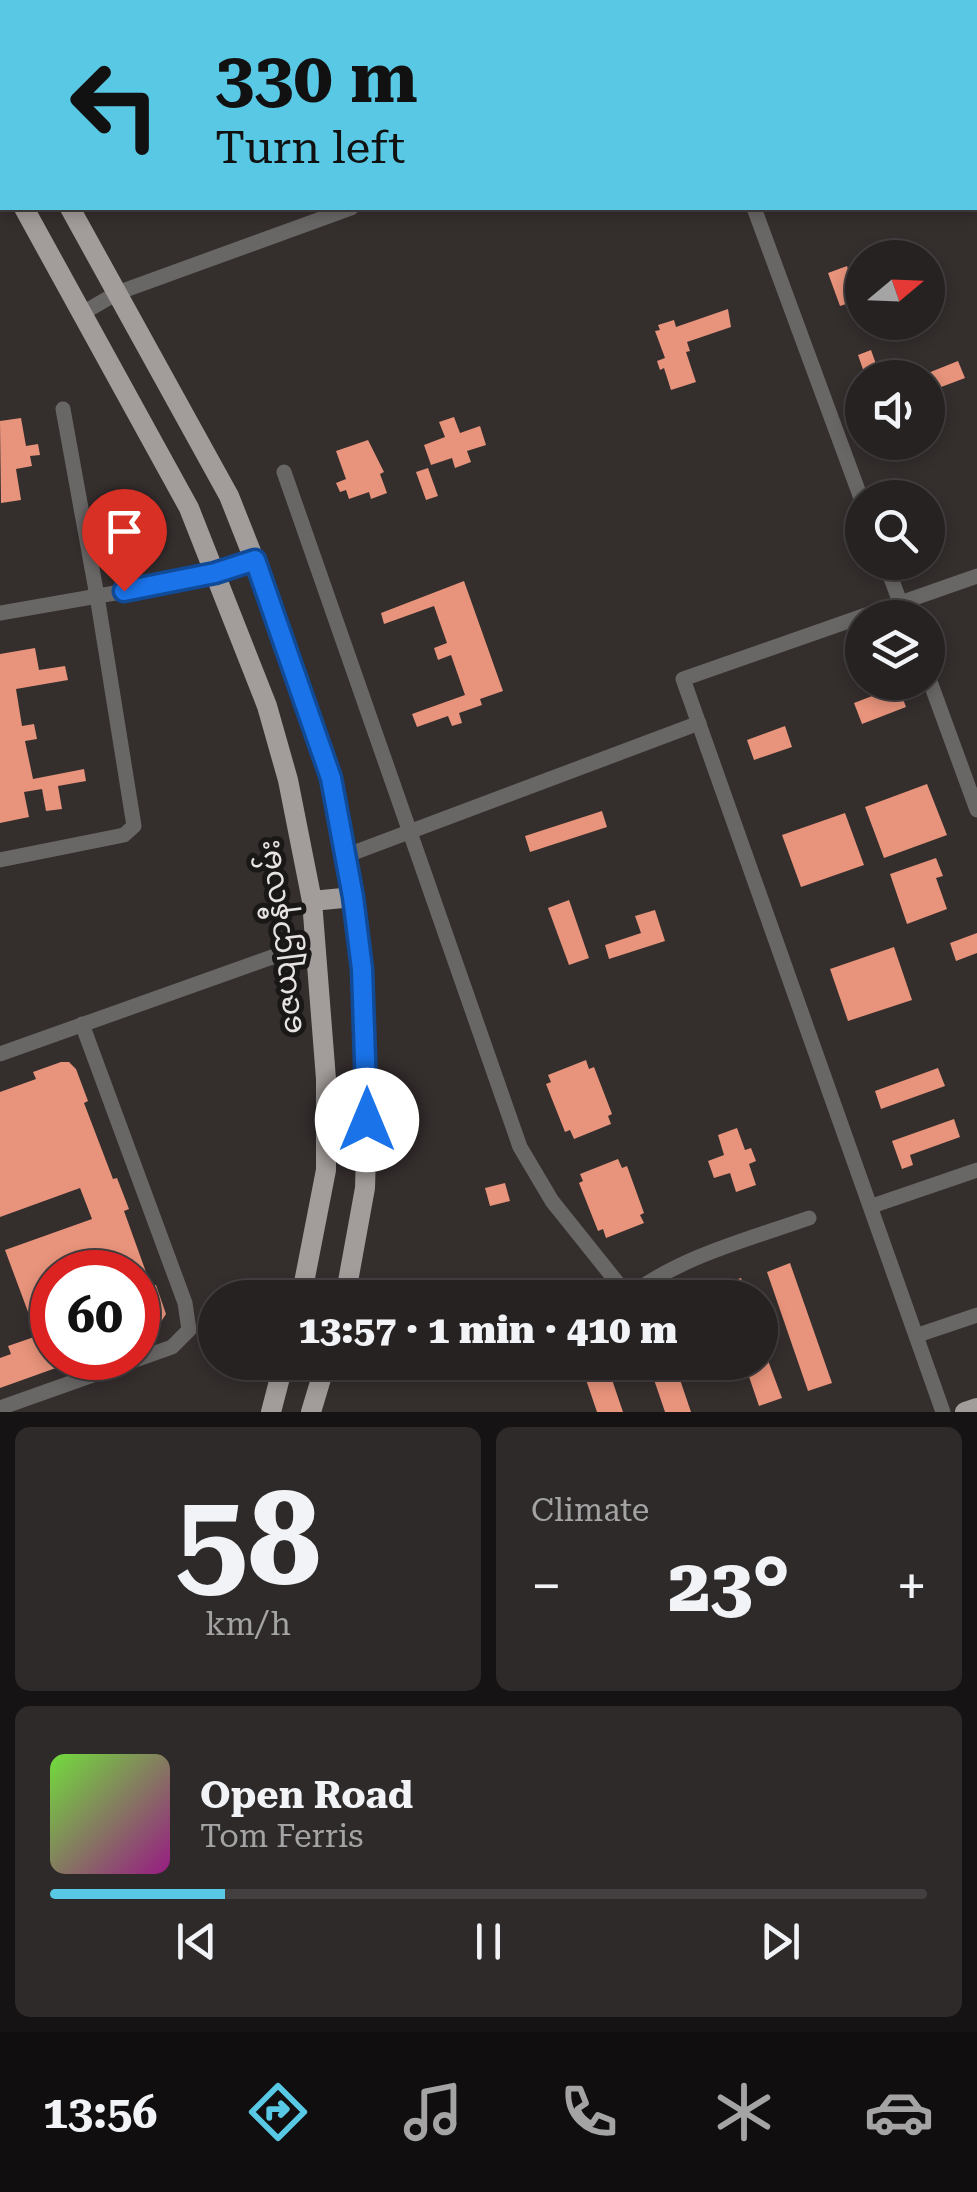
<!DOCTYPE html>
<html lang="en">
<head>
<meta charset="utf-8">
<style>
  :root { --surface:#272222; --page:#2f2a2a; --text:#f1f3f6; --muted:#a4a4a5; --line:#433f40; --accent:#59c8e4 }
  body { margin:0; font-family:"Roboto Serif","Noto Sans Myanmar",serif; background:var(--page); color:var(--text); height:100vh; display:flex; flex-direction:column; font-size:38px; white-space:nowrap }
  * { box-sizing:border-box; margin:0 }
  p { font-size:32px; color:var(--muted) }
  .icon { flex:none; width:55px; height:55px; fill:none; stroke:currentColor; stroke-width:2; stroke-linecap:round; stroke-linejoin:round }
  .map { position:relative; height:1412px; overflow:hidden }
  .sheet { display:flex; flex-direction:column; gap:15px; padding:15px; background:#151313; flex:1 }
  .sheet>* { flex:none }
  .top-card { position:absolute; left:0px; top:0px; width:978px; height:210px; box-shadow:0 5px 15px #0003,0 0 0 2px var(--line); background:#59c8e4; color:#111; overflow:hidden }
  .needle { width:65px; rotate:71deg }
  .tools { position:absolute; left:845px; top:240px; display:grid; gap:20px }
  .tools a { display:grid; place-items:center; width:100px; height:100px; border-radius:50%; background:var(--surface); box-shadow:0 5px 15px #0003,0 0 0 2px var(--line); font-size:50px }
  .speed { position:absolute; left:30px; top:1250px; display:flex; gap:20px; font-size:50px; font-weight:700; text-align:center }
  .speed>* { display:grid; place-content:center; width:130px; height:130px; border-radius:50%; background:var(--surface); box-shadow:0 5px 15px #0003,0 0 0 2px var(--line); line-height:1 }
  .speed .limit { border:15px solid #d22; background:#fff; color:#111 }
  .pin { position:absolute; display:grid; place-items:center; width:85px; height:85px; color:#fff; margin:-102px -42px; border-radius:50% 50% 50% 0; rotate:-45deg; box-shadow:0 0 10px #0007 }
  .pin .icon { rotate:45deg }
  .me { position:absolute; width:110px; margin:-55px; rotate:0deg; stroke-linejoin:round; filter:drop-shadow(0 0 8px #0008) }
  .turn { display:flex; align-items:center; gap:35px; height:210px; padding:0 50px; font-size:45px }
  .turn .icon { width:130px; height:130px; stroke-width:2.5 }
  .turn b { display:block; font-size:70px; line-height:85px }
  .big { font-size:75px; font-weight:800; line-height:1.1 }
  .sheet .tile { flex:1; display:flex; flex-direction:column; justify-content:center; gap:15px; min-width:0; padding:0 35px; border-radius:15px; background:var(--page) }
  .sheet .dial { align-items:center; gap:0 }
  .dial b { font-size:130px; line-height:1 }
  .song { display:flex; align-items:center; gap:30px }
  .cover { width:120px; height:120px; border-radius:15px; background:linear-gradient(135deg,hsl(100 70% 55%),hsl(310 70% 35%)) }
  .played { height:10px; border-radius:5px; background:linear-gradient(90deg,var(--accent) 20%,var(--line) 20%) }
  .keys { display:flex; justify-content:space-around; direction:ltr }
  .heat { display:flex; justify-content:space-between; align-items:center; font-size:55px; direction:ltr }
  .sheet .tiles { flex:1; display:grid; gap:15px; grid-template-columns:1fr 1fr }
  .tile:last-child { grid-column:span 2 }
  .trip { position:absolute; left:198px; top:1280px; width:580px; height:100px; border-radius:50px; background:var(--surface); box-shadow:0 5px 15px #0003,0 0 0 2px var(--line); font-weight:800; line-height:100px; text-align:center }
  .tab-bar { display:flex; height:160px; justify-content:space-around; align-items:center; background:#100e0e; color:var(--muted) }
  .tab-bar .icon { width:70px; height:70px }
  .tab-bar .on { color:var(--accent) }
  .tab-bar b { font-size:45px; color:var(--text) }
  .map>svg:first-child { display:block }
  .building { fill:#e8937b }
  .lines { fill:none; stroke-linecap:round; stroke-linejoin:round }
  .minor { stroke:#696666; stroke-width:15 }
  .major { stroke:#a29c9a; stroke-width:20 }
  .route-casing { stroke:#114b97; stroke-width:25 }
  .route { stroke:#1a73e8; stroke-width:18 }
  .labels { text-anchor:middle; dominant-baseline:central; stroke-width:10; stroke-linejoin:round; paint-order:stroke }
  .street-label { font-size:30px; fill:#e7e3e2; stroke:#1a1717 }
</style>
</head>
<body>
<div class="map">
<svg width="977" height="1412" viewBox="0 0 977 1412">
  <rect width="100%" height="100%" fill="#342e2d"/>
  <!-- building -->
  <g class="building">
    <path d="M 917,244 L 922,258 L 882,258 L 882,256 Z"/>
    <path d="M 847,266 L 858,300 L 840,306 L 828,273 Z"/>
    <path d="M 728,309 L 731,327 L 687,342 L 690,351 L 686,352 L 696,382 L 671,390 L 664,368 L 660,370 L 657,361 L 665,358 L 655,331 L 660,330 L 658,325 L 674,320 L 676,327 Z"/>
    <path d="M 871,350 L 881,378 L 866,378 L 858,355 Z"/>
    <path d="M 958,361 L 965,378 L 928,392 L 928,373 Z"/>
    <path d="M 454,417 L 460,433 L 480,426 L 486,445 L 467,451 L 471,462 L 455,468 L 452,458 L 431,465 L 424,445 L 445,437 L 439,422 Z"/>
    <path d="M 21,418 L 26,446 L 38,444 L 40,455 L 30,456 L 32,466 L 16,469 L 21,500 L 1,503 L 0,421 Z"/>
    <path d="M 368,440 L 384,472 L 380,474 L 387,493 L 371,499 L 369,492 L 349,499 L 346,490 L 340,492 L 336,483 L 346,479 L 336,451 Z"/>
    <path d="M 428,468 L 438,496 L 426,500 L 416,472 Z"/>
    <path d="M 464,581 L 503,691 L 480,699 L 482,705 L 459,713 L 462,723 L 452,726 L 448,716 L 417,727 L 412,714 L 465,695 L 451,655 L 438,660 L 434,648 L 447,643 L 434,606 L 384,624 L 381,613 Z"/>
    <path d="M 35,648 L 39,670 L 65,666 L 68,680 L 16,689 L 22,726 L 34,724 L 37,739 L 25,741 L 33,779 L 84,769 L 86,781 L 58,786 L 62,809 L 46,811 L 42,789 L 24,792 L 29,817 L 0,823 L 0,654 Z"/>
    <path d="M 898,686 L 906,707 L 862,724 L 854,703 Z"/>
    <path d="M 785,726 L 792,747 L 754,760 L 747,740 Z"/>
    <path d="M 927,784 L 947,835 L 884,858 L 865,807 Z"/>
    <path d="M 602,811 L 607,827 L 530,852 L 525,836 Z"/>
    <path d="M 845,813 L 864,865 L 801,887 L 782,835 Z"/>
    <path d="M 936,858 L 943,876 L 936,878 L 947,909 L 907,924 L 890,874 Z"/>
    <path d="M 569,900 L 589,958 L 569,965 L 548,908 Z"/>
    <path d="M 655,910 L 665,941 L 609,959 L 605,945 L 641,933 L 635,916 Z"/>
    <path d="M 977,933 L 977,953 L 956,961 L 950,943 Z"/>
    <path d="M 894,947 L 912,1000 L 848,1021 L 830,969 Z"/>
    <path d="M 586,1060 L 589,1069 L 594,1067 L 612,1114 L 608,1116 L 611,1124 L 574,1139 L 570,1130 L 565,1132 L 546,1084 L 551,1082 L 548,1075 Z"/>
    <path d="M 61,1062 L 69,1062 L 76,1069 L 88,1101 L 84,1103 L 113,1179 L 117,1178 L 129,1209 L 124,1211 L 151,1286 L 156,1285 L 166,1314 L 155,1331 L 138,1338 L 138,1272 L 52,1272 L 52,1358 L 81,1359 L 0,1388 L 0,1358 L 11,1354 L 8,1346 L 37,1336 L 5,1250 L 92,1219 L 80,1188 L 0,1217 L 0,1092 L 36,1079 L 33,1072 Z"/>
    <path d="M 938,1068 L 945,1086 L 881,1109 L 875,1091 Z"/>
    <path d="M 954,1119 L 960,1137 L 910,1155 L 913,1165 L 902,1169 L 892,1141 Z"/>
    <path d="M 737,1128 L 745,1150 L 751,1148 L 756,1161 L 749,1164 L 756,1185 L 736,1192 L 730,1173 L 714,1178 L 708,1161 L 724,1155 L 718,1135 Z"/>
    <path d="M 618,1159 L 622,1168 L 627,1166 L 644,1213 L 640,1215 L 644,1223 L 606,1238 L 603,1229 L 598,1231 L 579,1183 L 583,1181 L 580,1174 Z"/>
    <path d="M 505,1183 L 510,1201 L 490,1206 L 485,1188 Z"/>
    <path d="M 790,1263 L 832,1383 L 808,1391 L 767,1272 Z"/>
    <path d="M 741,1278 L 747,1298 L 721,1298 L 717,1286 Z"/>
    <path d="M 760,1339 L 782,1398 L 759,1406 L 744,1362 L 760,1362 Z"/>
    <path d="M 580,1362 L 606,1362 L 623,1412 L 597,1412 Z"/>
    <path d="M 648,1362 L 674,1362 L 691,1412 L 665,1412 Z"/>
  </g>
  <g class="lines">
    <!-- minor -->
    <g class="minor">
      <path d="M 924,2 L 931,0"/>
      <path d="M 0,100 L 2,100"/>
      <path d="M 754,208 L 862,501"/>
      <path d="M 81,314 L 117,293 L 351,208"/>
      <path d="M 284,472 L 520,1147 L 552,1201 L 628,1296"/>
      <path d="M 885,562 L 906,618"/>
      <path d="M 0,613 L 178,582 L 255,560"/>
      <path d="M 928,676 L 977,810"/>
      <path d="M 345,856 L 699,723"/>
      <path d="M 0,860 L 124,835 L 134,826 L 97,596 L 63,409"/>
      <path d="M 0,1054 L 317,941"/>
      <path d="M 872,1206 L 977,1170"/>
      <path d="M 626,1298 C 679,1257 746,1240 809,1218"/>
      <path d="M 918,1335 L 977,1315"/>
      <path d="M 0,1408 L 172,1347 L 189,1330 L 185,1303 L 82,1024"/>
      <path d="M 943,1412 L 683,679 L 977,576"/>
    </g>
    <!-- major -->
    <g class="major">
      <path d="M 0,67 L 2,73"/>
      <path d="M 0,162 L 2,167"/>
      <path d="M 24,208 L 189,508 L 267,706 L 288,780 L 312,901 L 326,1079 L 326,1170 L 301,1298"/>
      <path d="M 70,208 L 229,496 L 263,582 L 331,778 L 353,897 L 362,969 L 368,1086 L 365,1188 L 345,1298"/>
      <path d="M 312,901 L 353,897"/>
      <path d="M 302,1290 L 322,1298"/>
      <path d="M 271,1412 L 284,1362"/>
      <path d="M 311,1412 L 326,1362"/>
      <path d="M 965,1412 L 977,1408"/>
    </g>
  </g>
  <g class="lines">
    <!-- route casing -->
    <g class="route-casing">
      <path id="route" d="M 124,591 L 215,573 L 255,560 L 331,778 L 353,897 L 362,969 L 367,1120"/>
    </g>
    <!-- route -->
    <use href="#route" class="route"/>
  </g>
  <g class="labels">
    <!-- street labels -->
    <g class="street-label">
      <text transform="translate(280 937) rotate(-97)">ဇေယျဌာနီလမ်း</text>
    </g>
  </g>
</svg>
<div class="tools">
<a><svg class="needle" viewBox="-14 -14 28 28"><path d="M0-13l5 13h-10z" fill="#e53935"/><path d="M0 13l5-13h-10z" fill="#a4a4a5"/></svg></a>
<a><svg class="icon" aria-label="sound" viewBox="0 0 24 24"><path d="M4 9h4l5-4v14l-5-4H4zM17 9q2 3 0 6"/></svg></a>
<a><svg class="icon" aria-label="search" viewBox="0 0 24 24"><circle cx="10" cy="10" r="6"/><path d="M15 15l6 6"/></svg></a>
<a><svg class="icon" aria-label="layers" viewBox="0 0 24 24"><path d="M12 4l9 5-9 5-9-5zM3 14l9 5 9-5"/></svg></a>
</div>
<div class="speed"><div class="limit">60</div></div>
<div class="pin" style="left:124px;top:591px;background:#d93025"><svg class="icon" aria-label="arrive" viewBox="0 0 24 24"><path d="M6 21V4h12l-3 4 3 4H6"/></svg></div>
<svg class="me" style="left:367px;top:1120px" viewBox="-20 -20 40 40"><circle r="19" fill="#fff"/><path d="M0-13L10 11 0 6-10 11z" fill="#1a73e8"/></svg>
<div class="trip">13:57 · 1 min · 410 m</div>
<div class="top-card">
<div class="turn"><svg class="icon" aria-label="left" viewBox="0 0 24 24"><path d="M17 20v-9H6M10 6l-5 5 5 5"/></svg><div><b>330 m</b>Turn left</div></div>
</div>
</div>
<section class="sheet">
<div class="tiles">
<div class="tile dial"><b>58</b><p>km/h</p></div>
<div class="tile"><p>Climate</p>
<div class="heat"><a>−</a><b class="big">23°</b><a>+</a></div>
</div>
<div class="tile">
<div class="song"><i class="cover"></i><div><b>Open Road</b><p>Tom Ferris</p></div></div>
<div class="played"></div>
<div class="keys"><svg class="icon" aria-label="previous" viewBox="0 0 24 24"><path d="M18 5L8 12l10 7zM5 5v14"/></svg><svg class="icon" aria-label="pause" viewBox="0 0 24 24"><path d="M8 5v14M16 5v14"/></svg><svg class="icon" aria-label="next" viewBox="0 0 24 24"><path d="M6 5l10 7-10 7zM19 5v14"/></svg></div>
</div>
</div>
</section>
<nav class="tab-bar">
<b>13:56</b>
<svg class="icon on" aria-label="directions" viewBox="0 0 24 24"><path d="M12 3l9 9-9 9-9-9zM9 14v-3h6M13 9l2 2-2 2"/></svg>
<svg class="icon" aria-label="music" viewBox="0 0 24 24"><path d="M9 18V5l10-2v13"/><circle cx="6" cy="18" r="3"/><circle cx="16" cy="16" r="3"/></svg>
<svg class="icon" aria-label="phone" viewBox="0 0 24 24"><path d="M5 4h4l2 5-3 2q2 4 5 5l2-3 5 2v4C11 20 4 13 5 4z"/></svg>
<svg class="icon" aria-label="climate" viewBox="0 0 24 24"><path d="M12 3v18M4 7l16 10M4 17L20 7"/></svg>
<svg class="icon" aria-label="car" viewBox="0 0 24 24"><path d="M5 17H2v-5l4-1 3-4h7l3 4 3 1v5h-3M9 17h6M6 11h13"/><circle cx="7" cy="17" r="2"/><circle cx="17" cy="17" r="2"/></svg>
</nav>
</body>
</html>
